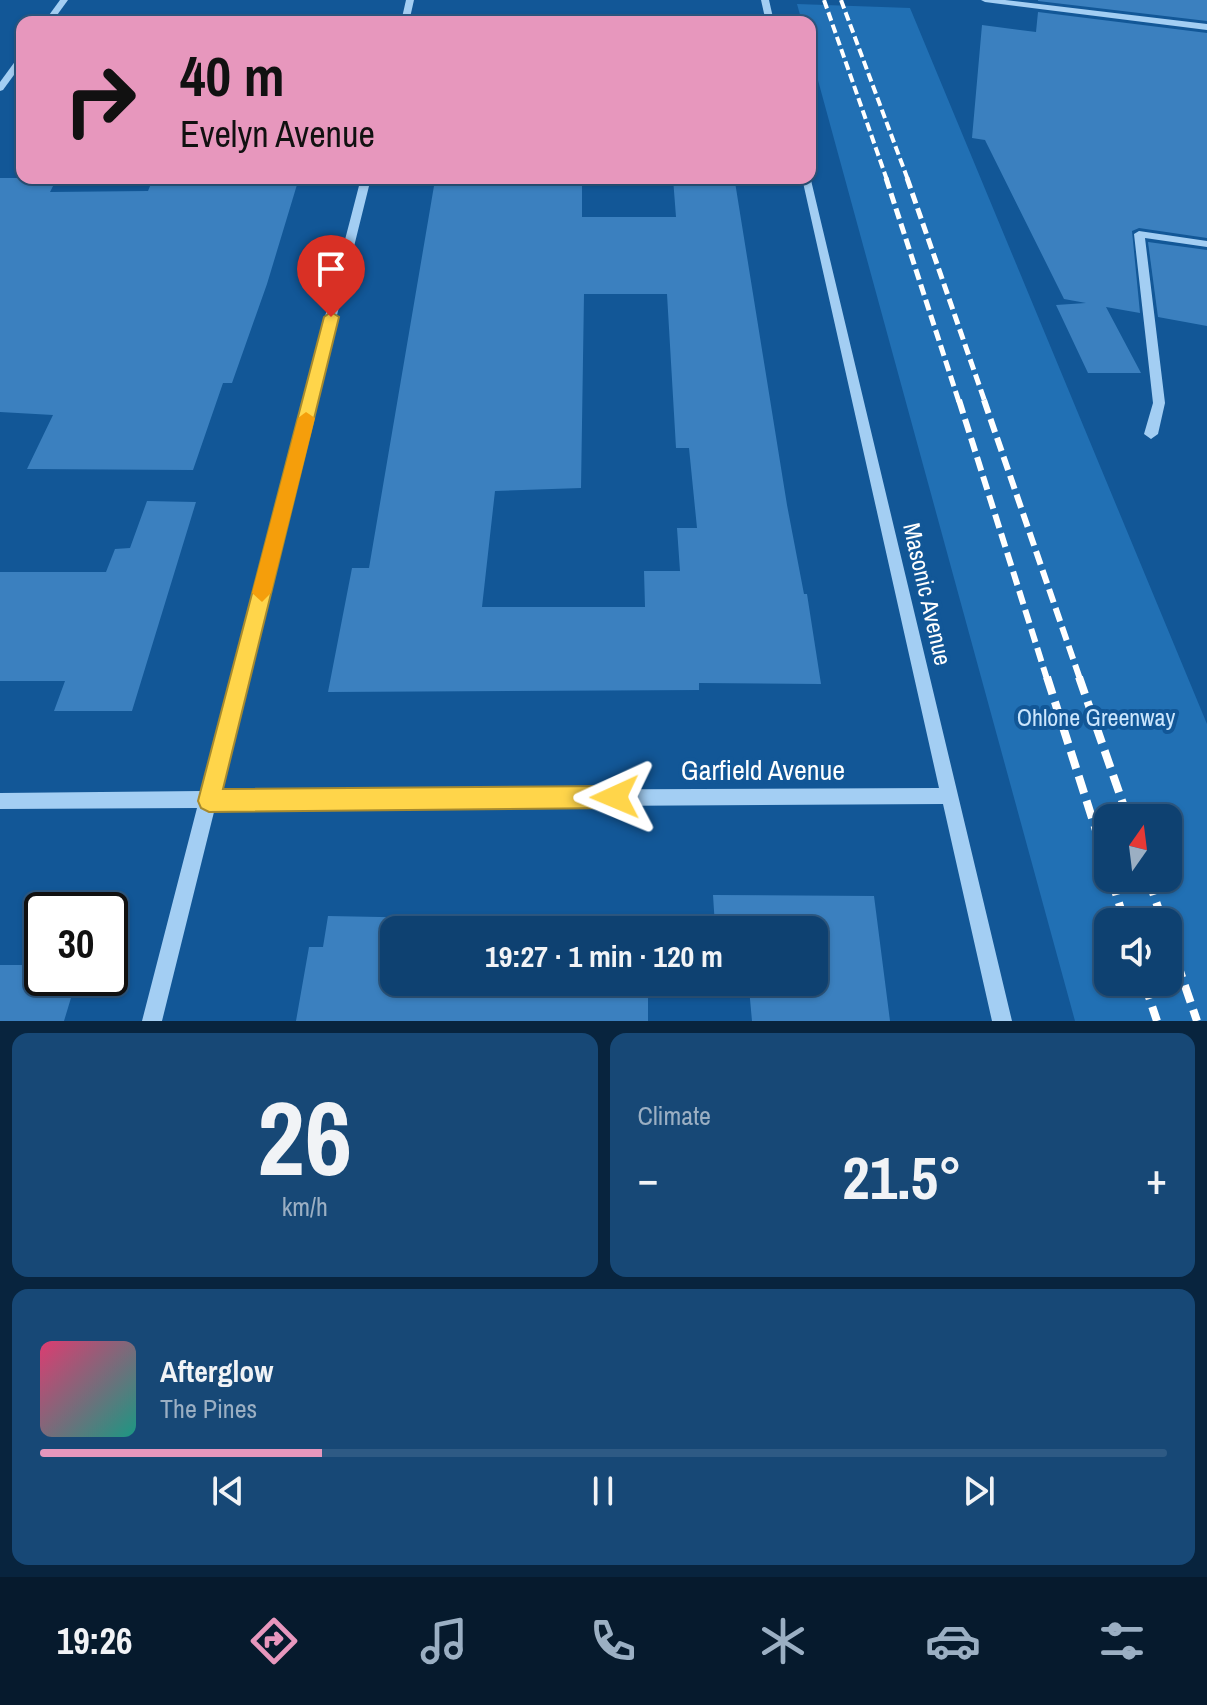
<!DOCTYPE html>
<html lang="en">
<head>
<meta charset="utf-8">
<style>
  :root { --surface:#0e4171; --page:#174876; --text:#f1f3f6; --muted:#9bafc3; --line:#2e5a84; --accent:#e797bd }
  body { margin:0; font-family:"Archivo Narrow",sans-serif; background:var(--page); color:var(--text); height:100vh; display:flex; flex-direction:column; font-size:30px; white-space:nowrap }
  * { box-sizing:border-box; margin:0 }
  p { font-size:26px; color:var(--muted) }
  .icon { flex:none; width:44px; height:44px; fill:none; stroke:currentColor; stroke-width:2; stroke-linecap:round; stroke-linejoin:round }
  .map { position:relative; height:1021px; overflow:hidden }
  .side { display:flex; flex-direction:column; gap:12px; padding:12px; background:#08243e; flex:1 }
  .side>* { flex:none }
  .hud { position:absolute; left:16px; top:16px; width:800px; height:168px; border-radius:16px; box-shadow:0 2px 6px #0004,0 0 0 2px var(--line); background:#e797bd; color:#111; overflow:hidden }
  .needle { width:52px; rotate:14deg }
  .buttons { position:absolute; left:1094px; top:804px; display:grid; gap:16px }
  .buttons a { display:grid; place-items:center; width:88px; height:88px; border-radius:16px; background:var(--surface); box-shadow:0 2px 6px #0004,0 0 0 2px var(--line); font-size:40px }
  .speed { position:absolute; left:24px; top:892px; display:flex; gap:16px; font-size:40px; font-weight:700; text-align:center }
  .speed>* { display:grid; place-content:center; width:104px; height:104px; border-radius:50%; background:var(--surface); box-shadow:0 2px 6px #0004,0 0 0 2px var(--line); line-height:1 }
  .speed .limit { border:4px solid #111; border-radius:12px; background:#fff; color:#111 }
  .pin { position:absolute; display:grid; place-items:center; width:68px; height:68px; color:#fff; margin:-82px -34px; border-radius:50% 50% 50% 0; rotate:-45deg; box-shadow:0 0 8px #0007 }
  .pin .icon { rotate:45deg }
  .me { position:absolute; width:88px; margin:-44px; rotate:269deg; stroke-linejoin:round; filter:drop-shadow(0 0 6px #0008) }
  .turn { display:flex; align-items:center; gap:28px; height:168px; padding:0 32px; font-size:36px }
  .turn .icon { width:104px; height:104px; stroke-width:2.5 }
  .turn b { display:block; font-size:56px; line-height:68px }
  .big { font-size:60px; font-weight:700; line-height:1.1 }
  .side .card { flex:1; display:flex; flex-direction:column; justify-content:center; gap:12px; min-width:0; padding:0 28px; border-radius:16px; background:var(--page) }
  .side .dial { align-items:center; gap:0 }
  .dial b { font-size:104px; line-height:1 }
  .song { display:flex; align-items:center; gap:24px }
  .cover { width:96px; height:96px; border-radius:12px; background:linear-gradient(135deg,hsl(340 70% 55%),hsl(170 70% 35%)) }
  .played { height:8px; border-radius:4px; background:linear-gradient(90deg,var(--accent) 25%,var(--line) 25%) }
  .keys { display:flex; justify-content:space-around; direction:ltr }
  .heat { display:flex; justify-content:space-between; align-items:center; font-size:44px; direction:ltr }
  .side .tiles { flex:1; display:grid; gap:12px; grid-template-columns:1fr 1fr }
  .card:last-child { grid-column:span 2 }
  .trip { position:absolute; left:380px; top:916px; width:448px; height:80px; border-radius:16px; background:var(--surface); box-shadow:0 2px 6px #0004,0 0 0 2px var(--line); font-weight:700; line-height:80px; text-align:center }
  .menu { display:flex; height:128px; justify-content:space-around; align-items:center; background:#061a2d; color:var(--muted) }
  .menu .icon { width:56px; height:56px }
  .menu .active { color:var(--accent) }
  .menu b { font-size:36px; color:var(--text) }
  .map>svg:first-child { display:block }
  .green { fill:#2170b4; fill-rule:evenodd }
  .building { fill:#3b80bf; fill-rule:evenodd }
  .lines { fill:none; stroke-linecap:round; stroke-linejoin:round }
  .minor { fill:#a3cef3; fill-rule:evenodd }
  .rail-far3 { stroke:#fff; stroke-width:4; stroke-dasharray:9 4; stroke-linecap:butt }
  .rail-far2 { stroke:#fff; stroke-width:5; stroke-dasharray:11 5; stroke-linecap:butt }
  .rail-far1 { stroke:#fff; stroke-width:6; stroke-dasharray:14 6; stroke-linecap:butt }
  .rail { stroke:#fff; stroke-width:8; stroke-dasharray:18 8; stroke-linecap:butt }
  .route { fill:#ffd54a; stroke:#a68a30; stroke-width:2 }
  .slow { fill:#f59e0b }
  .labels { text-anchor:middle; dominant-baseline:central; stroke-width:8; stroke-linejoin:round; paint-order:stroke }
  .street-label { font-size:24px; fill:#fff; stroke:#125797 }
  .park-label { font-size:24px; fill:#cbe6fd; stroke:#125797 }
  .near-street-label { font-size:28px; fill:#fff; stroke:#125797 }
</style>
</head>
<body>
<div class="map">
<svg width="1207" height="1021" viewBox="0 0 1207 1021">
  <rect width="100%" height="100%" fill="#125797"/>
  <!-- green -->
  <path class="green" d="M 797,4 L 910,8 L 1207,724 L 1207,1021 L 1075,1021 L 810,51 L 810,22 L 802,22 ZM 1108,818 L 1168,818 L 1168,878 L 1108,878 ZM 1108,922 L 1168,922 L 1168,982 L 1108,982 Z"/>
  <!-- building -->
  <g class="building">
    <path d="M 1038,0 L 1207,0 L 1207,21 L 1038,1 Z"/>
    <path d="M 1038,12 L 1207,33 L 1207,238 L 1139,228 L 1132,231 L 1140,313 L 1106,307 L 1141,373 L 1088,373 L 1056,305 L 1086,303 L 1064,299 L 985,140 L 972,138 L 982,25 L 1036,32 Z"/>
    <path d="M 0,178 L 57,178 L 50,192 L 148,191 L 152,181 L 299,178 L 267,284 L 232,383 L 223,383 L 193,470 L 27,469 L 53,415 L 0,412 Z"/>
    <path d="M 673,178 L 733,178 L 735,182 L 787,505 L 804,594 L 807,594 L 821,684 L 699,683 L 699,690 L 328,692 L 352,568 L 369,568 L 435,180 L 582,180 L 582,217 L 676,217 ZM 584,294 L 667,294 L 676,448 L 689,448 L 697,528 L 677,528 L 680,571 L 644,571 L 645,607 L 482,607 L 495,491 L 581,488 Z"/>
    <path d="M 1148,242 L 1207,250 L 1207,326 L 1158,317 Z"/>
    <path d="M 147,501 L 196,502 L 132,711 L 54,711 L 65,681 L 0,681 L 0,572 L 106,572 L 115,549 L 130,548 Z"/>
    <path d="M 713,895 L 874,896 L 890,1021 L 752,1021 L 749,988 L 648,988 L 648,1021 L 296,1021 L 309,947 L 323,947 L 328,916 L 432,918 L 430,930 L 394,930 L 394,982 L 814,982 L 814,930 L 605,930 L 605,927 L 715,926 Z"/>
    <path d="M 0,965 L 42,965 L 42,978 L 77,978 L 64,1021 L 0,1021 Z"/>
  </g>
  <g class="lines">
    <!-- minor -->
    <g class="minor">
      <path d="M 60,0 L 68,0 L 52,22 L 44,22 Z"/>
      <path d="M 406,0 L 414,0 L 409,22 L 401,22 Z"/>
      <path d="M 761,0 L 769,0 L 774,22 L 766,22 Z"/>
      <path d="M 981,0 L 1005,0 L 1207,24 L 1207,30 L 985,2 Z"/>
      <path d="M 22,55 L 22,64 L 3,90 L 0,91 L 0,82 L 19,56 Z"/>
      <path d="M 810,176 L 1012,1021 L 992,1021 L 943,804 L 215,808 L 162,1021 L 142,1021 L 197,808 L 0,809 L 0,793 L 202,791 L 361,178 L 371,178 L 219,791 L 939,788 L 802,178 L 810,178 Z"/>
      <path d="M 1139,231 L 1207,241 L 1207,247 L 1145,238 L 1165,403 L 1158,434 L 1151,439 L 1144,434 L 1153,403 L 1134,234 Z"/>
    </g>
    <!-- rail-far3 -->
    <g class="rail-far3">
      <path d="M 824,0 L 887,180"/>
      <path d="M 841,0 L 908,180"/>
    </g>
    <!-- rail-far2 -->
    <g class="rail-far2">
      <path d="M 886,178 L 959,402"/>
      <path d="M 907,178 L 985,402"/>
    </g>
    <!-- rail-far1 -->
    <g class="rail-far1">
      <path d="M 959,400 L 1047,679"/>
      <path d="M 984,400 L 1080,679"/>
    </g>
    <!-- rail -->
    <g class="rail">
      <path d="M 1047,677 L 1108,868"/>
      <path d="M 1079,677 L 1128,818"/>
      <path d="M 1111,878 L 1125,922"/>
      <path d="M 1148,878 L 1163,922"/>
      <path d="M 1168,936 L 1197,1021"/>
      <path d="M 1144,982 L 1157,1021"/>
    </g>
  </g>
  <!-- route -->
  <path class="route" d="M 331,312 L 339,317 L 223,789 L 615,786 L 623,789 L 627,797 L 623,805 L 615,808 L 209,812 L 201,808 L 198,801 L 324,317 Z"/>
  <!-- slow -->
  <path class="slow" d="M 306,412 L 315,418 L 271,593 L 262,602 L 252,593 L 298,418 Z"/>
  <g class="labels">
    <!-- street labels -->
    <g class="street-label">
      <text transform="translate(928 594) rotate(77)">Masonic Avenue</text>
    </g>
    <!-- park labels -->
    <g class="park-label">
      <text x="1096" y="717">Ohlone Greenway</text>
    </g>
    <!-- near-street labels -->
    <g class="near-street-label">
      <text x="763" y="770">Garfield Avenue</text>
    </g>
  </g>
</svg>
<div class="buttons">
<a><svg class="needle" viewBox="-14 -14 28 28"><path d="M0-13l5 13h-10z" fill="#e53935"/><path d="M0 13l5-13h-10z" fill="#9bafc3"/></svg></a>
<a><svg class="icon" aria-label="sound" viewBox="0 0 24 24"><path d="M4 9h4l5-4v14l-5-4H4zM17 9q2 3 0 6"/></svg></a>
</div>
<div class="speed"><div class="limit">30</div></div>
<div class="pin" style="left:331px;top:317px;background:#d93025"><svg class="icon" aria-label="arrive" viewBox="0 0 24 24"><path d="M6 21V4h12l-3 4 3 4H6"/></svg></div>
<svg class="me" style="left:615px;top:797px" viewBox="-20 -20 40 40"><path d="M0-17L14 15 0 8-14 15z" fill="#ffd54a" stroke="#fff" stroke-width="4"/></svg>
<div class="trip">19:27 · 1 min · 120 m</div>
<div class="hud">
<div class="turn"><svg class="icon" aria-label="right" viewBox="0 0 24 24"><path d="M7 20v-9h11M14 6l5 5-5 5"/></svg><div><b>40 m</b>Evelyn Avenue</div></div>
</div>
</div>
<section class="side">
<div class="tiles">
<div class="card dial"><b>26</b><p>km/h</p></div>
<div class="card"><p>Climate</p>
<div class="heat"><a>−</a><b class="big">21.5°</b><a>+</a></div>
</div>
<div class="card">
<div class="song"><i class="cover"></i><div><b>Afterglow</b><p>The Pines</p></div></div>
<div class="played"></div>
<div class="keys"><svg class="icon" aria-label="previous" viewBox="0 0 24 24"><path d="M18 5L8 12l10 7zM5 5v14"/></svg><svg class="icon" aria-label="pause" viewBox="0 0 24 24"><path d="M8 5v14M16 5v14"/></svg><svg class="icon" aria-label="next" viewBox="0 0 24 24"><path d="M6 5l10 7-10 7zM19 5v14"/></svg></div>
</div>
</div>
</section>
<nav class="menu">
<b>19:26</b>
<svg class="icon active" aria-label="directions" viewBox="0 0 24 24"><path d="M12 3l9 9-9 9-9-9zM9 14v-3h6M13 9l2 2-2 2"/></svg>
<svg class="icon" aria-label="music" viewBox="0 0 24 24"><path d="M9 18V5l10-2v13"/><circle cx="6" cy="18" r="3"/><circle cx="16" cy="16" r="3"/></svg>
<svg class="icon" aria-label="phone" viewBox="0 0 24 24"><path d="M5 4h4l2 5-3 2q2 4 5 5l2-3 5 2v4C11 20 4 13 5 4z"/></svg>
<svg class="icon" aria-label="climate" viewBox="0 0 24 24"><path d="M12 3v18M4 7l16 10M4 17L20 7"/></svg>
<svg class="icon" aria-label="car" viewBox="0 0 24 24"><path d="M5 17H2v-5l4-1 3-4h7l3 4 3 1v5h-3M9 17h6M6 11h13"/><circle cx="7" cy="17" r="2"/><circle cx="17" cy="17" r="2"/></svg>
<svg class="icon" aria-label="filters" viewBox="0 0 24 24"><path d="M4 7h16M4 17h16"/><circle cx="9" cy="7" r="2"/><circle cx="15" cy="17" r="2"/></svg>
</nav>
</body>
</html>
